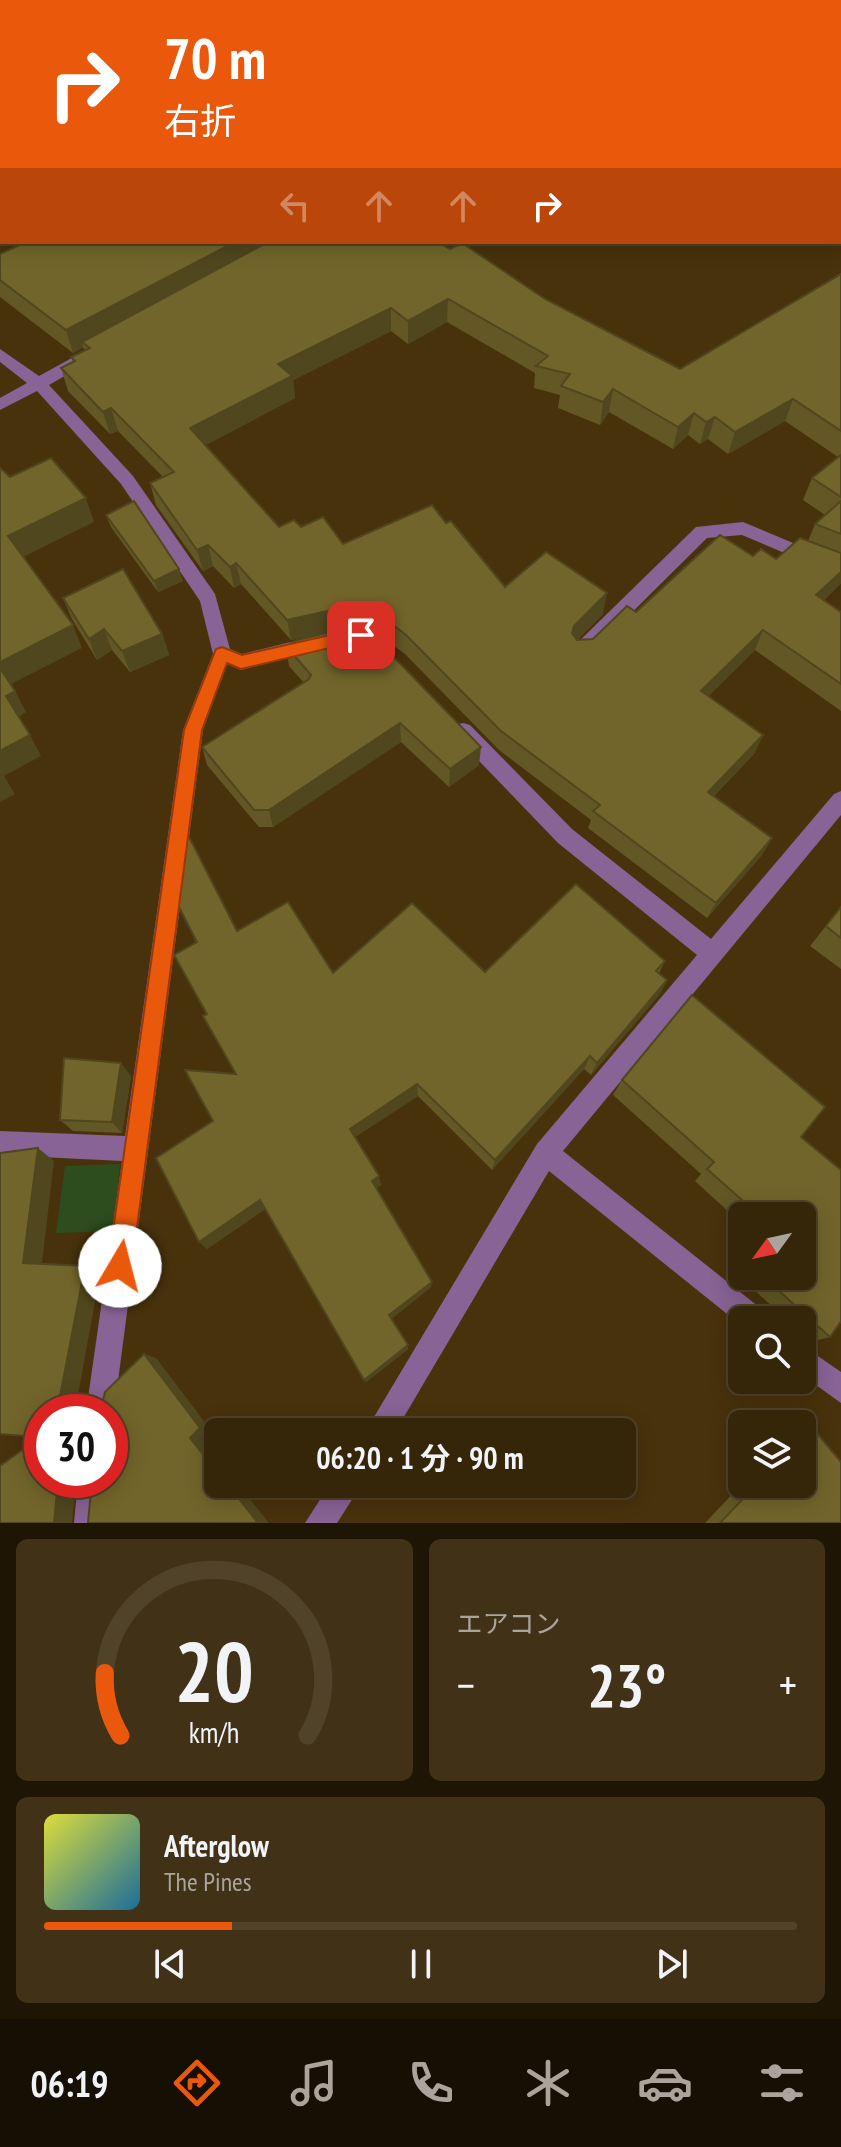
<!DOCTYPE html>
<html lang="ja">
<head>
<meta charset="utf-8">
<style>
  :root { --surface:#362609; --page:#413217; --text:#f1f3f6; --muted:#aaa59c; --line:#50432a; --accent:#ea580c }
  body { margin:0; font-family:"PT Sans Narrow","Noto Sans JP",sans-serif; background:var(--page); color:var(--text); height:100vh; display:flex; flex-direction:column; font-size:30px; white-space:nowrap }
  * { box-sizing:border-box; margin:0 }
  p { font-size:26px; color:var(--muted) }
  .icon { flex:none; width:44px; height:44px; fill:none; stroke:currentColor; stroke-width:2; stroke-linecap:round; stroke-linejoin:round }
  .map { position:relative; height:1523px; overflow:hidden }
  .side { display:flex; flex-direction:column; gap:16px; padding:16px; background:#1e1505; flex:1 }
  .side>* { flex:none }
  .guide { position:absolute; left:0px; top:0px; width:842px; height:244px; box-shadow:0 4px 20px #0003,0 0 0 2px var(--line); background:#ea580c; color:#fff; overflow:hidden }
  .needle { width:52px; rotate:237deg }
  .controls { position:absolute; left:728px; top:1202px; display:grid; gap:16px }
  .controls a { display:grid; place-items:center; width:88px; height:88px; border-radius:12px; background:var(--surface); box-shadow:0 4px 20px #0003,0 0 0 2px var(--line); font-size:40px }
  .speed { position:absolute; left:24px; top:1394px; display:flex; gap:16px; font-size:40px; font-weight:700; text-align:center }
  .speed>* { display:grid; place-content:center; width:104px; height:104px; border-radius:50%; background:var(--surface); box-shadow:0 4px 20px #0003,0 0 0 2px var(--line); line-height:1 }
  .speed .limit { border:12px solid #d22; background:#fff; color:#111 }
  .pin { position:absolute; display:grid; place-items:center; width:68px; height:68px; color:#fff; margin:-34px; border-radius:16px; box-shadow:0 4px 12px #0006 }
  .me { position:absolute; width:88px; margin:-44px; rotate:8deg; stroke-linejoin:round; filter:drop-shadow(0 0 6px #0008) }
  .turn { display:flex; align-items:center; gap:28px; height:168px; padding:0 32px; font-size:36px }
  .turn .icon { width:104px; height:104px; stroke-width:2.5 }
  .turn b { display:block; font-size:56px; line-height:68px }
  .lanes { display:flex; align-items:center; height:76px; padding:0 32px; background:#0003; justify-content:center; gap:40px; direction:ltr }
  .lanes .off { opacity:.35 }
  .big { font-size:60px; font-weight:700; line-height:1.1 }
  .side .card { flex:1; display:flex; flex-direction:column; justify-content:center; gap:12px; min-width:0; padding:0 28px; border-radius:12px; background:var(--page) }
  .side .dial { align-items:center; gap:0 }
  .dial svg { height:208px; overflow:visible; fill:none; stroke:var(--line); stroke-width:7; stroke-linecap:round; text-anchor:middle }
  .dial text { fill:var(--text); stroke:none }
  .song { display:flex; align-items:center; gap:24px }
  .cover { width:96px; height:96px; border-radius:12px; background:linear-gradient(135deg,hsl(60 70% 55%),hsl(200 70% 35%)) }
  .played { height:8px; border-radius:4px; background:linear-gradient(90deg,var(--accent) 25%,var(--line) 25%) }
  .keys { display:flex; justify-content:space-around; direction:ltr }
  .heat { display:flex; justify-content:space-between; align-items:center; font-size:44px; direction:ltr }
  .side .tiles { flex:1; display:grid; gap:16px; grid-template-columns:1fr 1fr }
  .card:last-child { grid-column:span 2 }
  .trip { position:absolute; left:204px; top:1418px; width:432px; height:80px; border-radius:12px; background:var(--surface); box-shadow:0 4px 20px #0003,0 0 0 2px var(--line); font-weight:700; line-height:80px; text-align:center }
  .tab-bar { display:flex; height:128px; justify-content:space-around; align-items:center; background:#160f04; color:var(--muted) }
  .tab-bar .icon { width:56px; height:56px }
  .tab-bar .current { color:var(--accent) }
  .tab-bar b { font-size:36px; color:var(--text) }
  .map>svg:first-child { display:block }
  .green { fill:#2d4d1e }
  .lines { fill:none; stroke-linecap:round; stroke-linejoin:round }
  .minor { fill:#886395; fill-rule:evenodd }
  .trunk { fill:#de9cf5; fill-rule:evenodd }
  .wall { fill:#625725; fill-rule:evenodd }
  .shaded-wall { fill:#50471e }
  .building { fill:#72652b; stroke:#50471e; stroke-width:2 }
  .route { fill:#ea580c; stroke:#983908; stroke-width:2 }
</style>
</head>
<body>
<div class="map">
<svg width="841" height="1523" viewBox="0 0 841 1523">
  <rect width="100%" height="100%" fill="#48320c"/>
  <!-- green -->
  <path class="green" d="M 120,1164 L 114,1231 L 56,1233 L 65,1166 Z"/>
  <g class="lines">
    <!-- minor -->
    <g class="minor">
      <path d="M 199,0 L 213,0 L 215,2 L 201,2 Z"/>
      <path d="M 476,0 L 490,0 L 474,2 Z"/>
      <path d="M 653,0 L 666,0 L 651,2 Z"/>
      <path d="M 0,349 L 39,376 L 79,354 L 89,354 L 89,362 L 49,385 L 133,476 L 215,594 L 230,649 L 242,654 L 311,637 L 320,644 L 311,651 L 241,670 L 227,664 L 203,730 L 114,1412 L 110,1421 L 110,1412 L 86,1412 L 122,1161 L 0,1155 L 0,1131 L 125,1136 L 183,730 L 213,654 L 200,601 L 121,484 L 37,391 L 0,410 L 0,398 L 27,383 L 0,362 Z"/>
      <path d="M 743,522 L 841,563 L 841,577 L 742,535 L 707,538 L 587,657 L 573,657 L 571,652 L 573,647 L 696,527 Z"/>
      <path d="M 463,723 L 470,725 L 572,829 L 711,939 L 834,794 L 841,791 L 841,815 L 563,1151 L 764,1311 L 768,1320 L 742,1320 L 742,1326 L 549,1171 L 395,1432 L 365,1432 L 537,1144 L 697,955 L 558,843 L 456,737 L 453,731 L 456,725 Z"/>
      <path d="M 802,1345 L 841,1372 L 841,1403 L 802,1375 Z"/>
      <path d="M 78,1480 L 106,1480 L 102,1523 L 74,1523 Z"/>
      <path d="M 330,1484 L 362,1484 L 337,1523 L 305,1523 Z"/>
    </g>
    <!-- trunk -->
    <g class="trunk">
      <path d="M 42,0 L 58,0 L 41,2 Z"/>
      <path d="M 2,15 L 2,23 L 0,24 L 0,16 Z"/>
    </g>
  </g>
  <!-- wall -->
  <g class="wall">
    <path d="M 717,0 L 841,0 L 841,113 L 840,2 L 716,2 Z"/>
    <path d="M 450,249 L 680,369 L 841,274 L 841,583 L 824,600 L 841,612 L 841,711 L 755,650 L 708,696 L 763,735 L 754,754 L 714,796 L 772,838 L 762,855 L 707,918 L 588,828 L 591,820 L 499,750 L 405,654 L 370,628 L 360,625 L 291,640 L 241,584 L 234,588 L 213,566 L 203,571 L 156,505 L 150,483 L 163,477 L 118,431 L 110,434 L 68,391 L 61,368 L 73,362 L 71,357 L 85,351 L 83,347 L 73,353 L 0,297 L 0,254 ZM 447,322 L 535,373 L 534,388 L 560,395 L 558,408 L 600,425 L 609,412 L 673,449 L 688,435 L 700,444 L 708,439 L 728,454 L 785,421 L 838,457 L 812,478 L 803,500 L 825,515 L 815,524 L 808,541 L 776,559 L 753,556 L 636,612 L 593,639 L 577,640 L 603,614 L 505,587 L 446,523 L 343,544 L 301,527 L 279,527 L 205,445 L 295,398 L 293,380 L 391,331 L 408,344 Z"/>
    <path d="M 106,515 L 183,581 L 158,592 L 111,527 Z"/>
    <path d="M 63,598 L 162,634 L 169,655 L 130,672 L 112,650 L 97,660 L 72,619 Z"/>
    <path d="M 286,646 L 479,765 L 449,787 L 401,742 L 273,827 L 259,827 L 207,765 L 202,747 L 304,683 L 289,666 Z"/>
    <path d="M 178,905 L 333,973 L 485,972 L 665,961 L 659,973 L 667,980 L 659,995 L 591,1075 L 584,1069 L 492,1170 L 418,1096 L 355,1137 L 381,1185 L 376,1188 L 431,1287 L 391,1319 L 408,1349 L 366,1382 L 265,1209 L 207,1249 L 213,1121 L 235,1074 L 206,1014 L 174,955 L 196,943 Z"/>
    <path d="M 841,907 L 841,969 L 810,946 Z"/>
    <path d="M 131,1076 L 122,1133 L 73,1131 L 60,1120 Z"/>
    <path d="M 622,1080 L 801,1137 L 830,1337 L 811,1342 L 802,1334 L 802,1320 L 787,1320 L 751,1287 L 760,1276 L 802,1276 L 802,1216 L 742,1216 L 742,1224 L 695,1181 L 701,1174 L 613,1095 Z"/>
    <path d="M 802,1426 L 811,1426 L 841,1523 L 705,1523 L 742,1484 L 802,1484 Z"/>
  </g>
  <!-- shaded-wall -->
  <g class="shaded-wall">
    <path d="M 235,242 L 282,242 L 82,342 L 83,347 L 73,353 L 66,330 Z"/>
    <path d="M 448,299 L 447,322 L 408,344 L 408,321 Z"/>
    <path d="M 391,308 L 391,331 L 293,380 L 295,398 L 195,451 L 190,428 L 278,364 Z"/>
    <path d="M 613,389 L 609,412 L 600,425 L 603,402 Z"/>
    <path d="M 793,399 L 785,421 L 728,454 L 735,432 Z"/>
    <path d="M 111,408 L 118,431 L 110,434 L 103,412 Z"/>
    <path d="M 694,413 L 688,435 L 673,449 L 678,427 Z"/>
    <path d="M 715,417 L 708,439 L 700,444 L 706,422 Z"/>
    <path d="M 86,498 L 94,522 L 19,559 L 8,536 Z"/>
    <path d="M 208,545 L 213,566 L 203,571 L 197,550 Z"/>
    <path d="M 236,563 L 241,584 L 234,588 L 230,567 Z"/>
    <path d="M 179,569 L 183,581 L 158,592 L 154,581 Z"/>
    <path d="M 841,572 L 841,583 L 807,616 L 816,595 Z"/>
    <path d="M 607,593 L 603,614 L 570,646 L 568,653 L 574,626 Z"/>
    <path d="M 359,604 L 360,625 L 291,640 L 287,620 Z"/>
    <path d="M 73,625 L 82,648 L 9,685 L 0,669 L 0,662 Z"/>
    <path d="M 104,629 L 112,650 L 97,660 L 89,639 Z"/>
    <path d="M 763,630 L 755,650 L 694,711 L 701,691 Z"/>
    <path d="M 162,634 L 169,655 L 130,672 L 122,651 Z"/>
    <path d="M 15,691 L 26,712 L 18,717 L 6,696 Z"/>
    <path d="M 400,723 L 401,742 L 273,827 L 269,810 Z"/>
    <path d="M 30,735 L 41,756 L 4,776 L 15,794 L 0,802 L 0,751 Z"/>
    <path d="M 763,735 L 754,754 L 700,810 L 708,792 Z"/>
    <path d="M 481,747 L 479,765 L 449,787 L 450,769 Z"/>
    <path d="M 772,838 L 762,855 L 707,918 L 716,903 Z"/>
    <path d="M 667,980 L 659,995 L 591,1075 L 597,1063 Z"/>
    <path d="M 590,1056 L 584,1069 L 492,1170 L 495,1160 Z"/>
    <path d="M 121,1063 L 131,1076 L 122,1133 L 112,1122 Z"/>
    <path d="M 417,1084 L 418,1096 L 352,1139 L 350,1129 Z"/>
    <path d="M 38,1148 L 54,1161 L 41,1271 L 23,1263 Z"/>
    <path d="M 379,1176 L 381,1185 L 373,1190 L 372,1181 Z"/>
    <path d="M 260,1200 L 266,1208 L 207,1249 L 199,1242 Z"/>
    <path d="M 85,1266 L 100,1274 L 75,1412 L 57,1412 Z"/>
    <path d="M 432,1282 L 431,1287 L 390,1320 L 389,1315 Z"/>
    <path d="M 408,1345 L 408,1349 L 366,1382 L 364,1380 Z"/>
    <path d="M 144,1354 L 156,1358 L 210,1429 L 201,1438 L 218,1459 L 218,1473 L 190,1438 Z"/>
    <path d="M 58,1480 L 76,1480 L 72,1523 L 54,1523 Z"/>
    <path d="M 227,1484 L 238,1484 L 269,1523 L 258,1523 Z"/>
  </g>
  <!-- building -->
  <g class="building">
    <path d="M 726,0 L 841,0 L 841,73 L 840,2 L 723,2 Z"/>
    <path d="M 26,242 L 235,242 L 66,330 L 0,280 L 0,254 Z"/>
    <path d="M 268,242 L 438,242 L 450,249 L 462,243 L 545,299 L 680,369 L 841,274 L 841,431 L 793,399 L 735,432 L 715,417 L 706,422 L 694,413 L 678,427 L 613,389 L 603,402 L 561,386 L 570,374 L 536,366 L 548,356 L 448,299 L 408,321 L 391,308 L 278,364 L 292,376 L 190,428 L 279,527 L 294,520 L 301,527 L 323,517 L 343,544 L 432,505 L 446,523 L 451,521 L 505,587 L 546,552 L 607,593 L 574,626 L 572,633 L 577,640 L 593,639 L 627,606 L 636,612 L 720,535 L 753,556 L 761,549 L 776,559 L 800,538 L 841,553 L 841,572 L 816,595 L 841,612 L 841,684 L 763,630 L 701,691 L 763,735 L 708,792 L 772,838 L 716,903 L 593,811 L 600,805 L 501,731 L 405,634 L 368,607 L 359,604 L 287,620 L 236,563 L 230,567 L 208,545 L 197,550 L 150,483 L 174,472 L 111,408 L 103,412 L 61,368 L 75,361 L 71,357 L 90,348 L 82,342 Z"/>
    <path d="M 841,455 L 841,497 L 812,478 Z"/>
    <path d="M 51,458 L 86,498 L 8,536 L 73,625 L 0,662 L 0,468 L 10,477 Z"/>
    <path d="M 134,501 L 179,569 L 154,581 L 106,515 Z"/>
    <path d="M 841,501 L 841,534 L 815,524 Z"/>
    <path d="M 123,569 L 162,634 L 122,651 L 104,629 L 89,639 L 63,598 Z"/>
    <path d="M 356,626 L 386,649 L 481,747 L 450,769 L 400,723 L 269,810 L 254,810 L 202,747 L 309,679 L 311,675 L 286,646 L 297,640 Z"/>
    <path d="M 0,668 L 15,691 L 6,696 L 30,735 L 0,751 Z"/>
    <path d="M 184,827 L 237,931 L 288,902 L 333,973 L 412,903 L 485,972 L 576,884 L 665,961 L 656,971 L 667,980 L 597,1063 L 590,1056 L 495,1160 L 417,1084 L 350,1129 L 379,1176 L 372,1181 L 432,1282 L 389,1315 L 408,1345 L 364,1380 L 260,1200 L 199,1242 L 156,1158 L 213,1121 L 185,1070 L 236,1074 L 203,1016 L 207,1014 L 174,955 L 197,942 L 178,905 Z"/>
    <path d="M 841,907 L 841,938 L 826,926 Z"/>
    <path d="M 692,995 L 825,1107 L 801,1137 L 841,1170 L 841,1321 L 830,1337 L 767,1280 L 770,1276 L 802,1276 L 802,1216 L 760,1216 L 707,1169 L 714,1162 L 622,1080 Z"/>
    <path d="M 64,1058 L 121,1063 L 112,1122 L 60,1120 Z"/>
    <path d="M 38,1148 L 23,1263 L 85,1266 L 57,1412 L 42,1412 L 42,1480 L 58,1480 L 54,1523 L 0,1523 L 0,1466 L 40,1437 L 0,1434 L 0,1153 Z"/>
    <path d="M 144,1354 L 200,1428 L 190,1438 L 218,1473 L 218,1484 L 227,1484 L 258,1523 L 88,1523 L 92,1480 L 110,1480 L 110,1412 L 100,1412 L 105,1392 Z"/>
    <path d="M 811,1426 L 841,1462 L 841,1523 L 720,1523 L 757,1484 L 802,1484 L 802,1436 Z"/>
  </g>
  <!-- route -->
  <path class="route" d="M 361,628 L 367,630 L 369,635 L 367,639 L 241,669 L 227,663 L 224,671 L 202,730 L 132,1266 L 128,1274 L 120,1278 L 112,1274 L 108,1266 L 184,730 L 216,649 L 222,647 L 242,655 Z"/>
</svg>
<div class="controls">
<a><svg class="needle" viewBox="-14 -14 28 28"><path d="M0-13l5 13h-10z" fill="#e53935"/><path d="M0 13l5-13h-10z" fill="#aaa59c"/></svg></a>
<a><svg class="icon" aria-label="search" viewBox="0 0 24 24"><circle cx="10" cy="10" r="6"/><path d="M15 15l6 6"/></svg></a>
<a><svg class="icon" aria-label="layers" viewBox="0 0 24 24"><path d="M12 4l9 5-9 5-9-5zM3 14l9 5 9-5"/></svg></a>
</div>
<div class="speed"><div class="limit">30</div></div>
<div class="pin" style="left:361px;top:635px;background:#d93025"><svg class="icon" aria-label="arrive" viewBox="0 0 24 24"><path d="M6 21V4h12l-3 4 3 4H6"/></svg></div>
<svg class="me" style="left:120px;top:1266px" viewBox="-20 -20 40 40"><circle r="19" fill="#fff"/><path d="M0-13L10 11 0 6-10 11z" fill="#ea580c"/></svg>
<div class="trip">06:20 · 1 分 · 90 m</div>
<div class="guide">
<div class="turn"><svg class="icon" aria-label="right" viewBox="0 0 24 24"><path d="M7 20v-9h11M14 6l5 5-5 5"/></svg><div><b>70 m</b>右折</div></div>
<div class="lanes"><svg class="icon off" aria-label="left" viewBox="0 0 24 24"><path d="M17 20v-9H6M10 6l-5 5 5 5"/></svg><svg class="icon off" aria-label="ahead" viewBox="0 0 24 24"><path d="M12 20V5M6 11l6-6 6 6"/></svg><svg class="icon off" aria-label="ahead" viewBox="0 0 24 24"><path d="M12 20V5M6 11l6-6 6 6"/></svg><svg class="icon" aria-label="right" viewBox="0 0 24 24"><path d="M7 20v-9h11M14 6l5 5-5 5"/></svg></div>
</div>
</div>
<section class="side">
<div class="tiles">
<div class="card dial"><svg viewBox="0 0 100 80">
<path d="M14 69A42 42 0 1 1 86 69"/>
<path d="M14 69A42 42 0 0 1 8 45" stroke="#ea580c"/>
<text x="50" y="56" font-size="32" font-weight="700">20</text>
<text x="50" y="72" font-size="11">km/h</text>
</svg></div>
<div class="card"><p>エアコン</p>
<div class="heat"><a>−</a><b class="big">23°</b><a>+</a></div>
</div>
<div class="card">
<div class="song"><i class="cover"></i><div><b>Afterglow</b><p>The Pines</p></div></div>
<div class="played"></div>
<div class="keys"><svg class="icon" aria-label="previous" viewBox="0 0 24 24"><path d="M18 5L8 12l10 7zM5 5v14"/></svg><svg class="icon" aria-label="pause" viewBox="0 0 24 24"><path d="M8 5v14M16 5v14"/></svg><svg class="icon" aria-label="next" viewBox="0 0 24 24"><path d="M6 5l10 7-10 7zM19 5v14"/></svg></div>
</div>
</div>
</section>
<nav class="tab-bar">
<b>06:19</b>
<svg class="icon current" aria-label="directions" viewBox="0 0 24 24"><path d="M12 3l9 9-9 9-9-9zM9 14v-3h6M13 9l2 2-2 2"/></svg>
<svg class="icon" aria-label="music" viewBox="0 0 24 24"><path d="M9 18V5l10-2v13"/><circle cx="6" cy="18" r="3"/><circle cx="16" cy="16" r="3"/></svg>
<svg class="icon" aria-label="phone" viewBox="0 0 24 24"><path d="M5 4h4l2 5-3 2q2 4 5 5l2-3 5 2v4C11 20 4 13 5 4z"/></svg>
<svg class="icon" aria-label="climate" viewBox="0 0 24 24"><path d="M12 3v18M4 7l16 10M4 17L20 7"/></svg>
<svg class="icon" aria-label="car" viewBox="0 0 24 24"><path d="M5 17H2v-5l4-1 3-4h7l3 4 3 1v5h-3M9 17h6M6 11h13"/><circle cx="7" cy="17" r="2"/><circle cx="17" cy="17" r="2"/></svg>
<svg class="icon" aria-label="filters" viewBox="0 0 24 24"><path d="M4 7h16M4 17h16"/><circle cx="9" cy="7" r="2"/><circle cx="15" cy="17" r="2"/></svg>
</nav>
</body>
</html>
